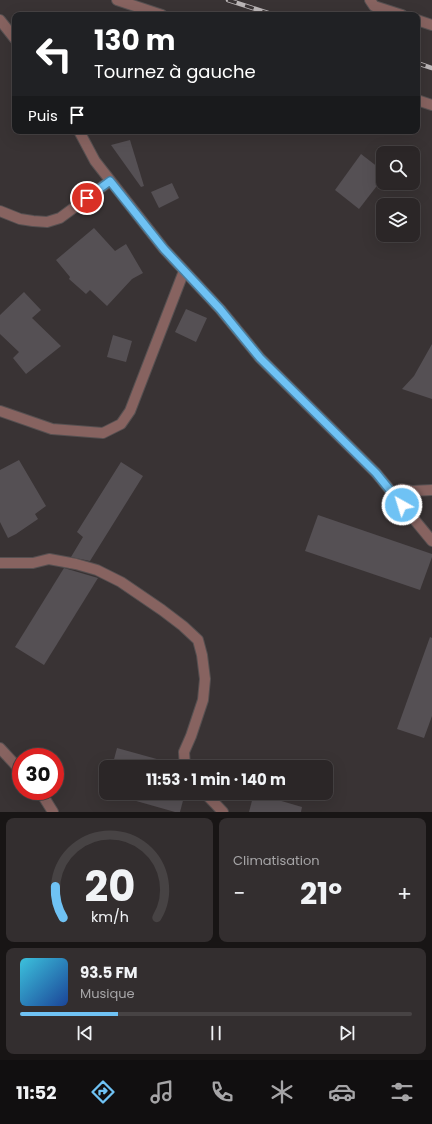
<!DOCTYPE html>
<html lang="fr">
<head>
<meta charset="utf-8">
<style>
  :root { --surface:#2b2627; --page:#332e2f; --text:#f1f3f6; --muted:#a6a5a7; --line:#474344; --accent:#6fc2f4 }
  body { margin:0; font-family:Poppins,sans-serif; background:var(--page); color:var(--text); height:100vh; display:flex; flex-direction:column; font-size:15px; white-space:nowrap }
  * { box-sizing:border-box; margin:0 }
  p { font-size:13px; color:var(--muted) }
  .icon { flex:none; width:22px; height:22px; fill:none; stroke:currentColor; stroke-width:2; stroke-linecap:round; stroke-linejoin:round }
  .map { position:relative; height:812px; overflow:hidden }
  .drawer { display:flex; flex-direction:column; gap:6px; padding:6px; background:#181515; flex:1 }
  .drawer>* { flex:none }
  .hud { position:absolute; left:12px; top:12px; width:408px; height:122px; border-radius:8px; box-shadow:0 4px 16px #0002,0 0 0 1px var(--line); background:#202124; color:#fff; overflow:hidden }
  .tools { position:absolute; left:376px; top:146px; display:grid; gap:8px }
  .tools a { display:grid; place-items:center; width:44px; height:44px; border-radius:8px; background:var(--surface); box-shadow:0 4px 16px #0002,0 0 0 1px var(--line); font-size:20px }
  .speed { position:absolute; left:12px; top:748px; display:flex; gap:8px; font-size:20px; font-weight:700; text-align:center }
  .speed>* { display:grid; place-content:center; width:52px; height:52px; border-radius:50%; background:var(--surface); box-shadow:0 4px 16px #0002,0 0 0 1px var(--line); line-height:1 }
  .speed .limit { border:6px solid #d22; background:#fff; color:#111 }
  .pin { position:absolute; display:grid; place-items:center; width:34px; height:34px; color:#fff; margin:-17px; border:2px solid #fff; border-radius:50%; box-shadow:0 1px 4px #0007 }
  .me { position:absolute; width:44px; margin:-22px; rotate:321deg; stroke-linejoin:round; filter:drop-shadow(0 0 3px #0008) }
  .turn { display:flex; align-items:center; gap:14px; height:84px; padding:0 16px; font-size:18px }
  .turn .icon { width:52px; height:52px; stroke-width:2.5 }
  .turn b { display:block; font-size:28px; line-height:34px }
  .then { display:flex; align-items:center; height:38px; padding:0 16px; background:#0003; gap:8px; font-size:15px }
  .big { font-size:30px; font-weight:700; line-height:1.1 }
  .drawer .card { flex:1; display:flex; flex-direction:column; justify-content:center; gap:6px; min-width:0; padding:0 14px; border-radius:8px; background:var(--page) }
  .drawer .dial { align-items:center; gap:0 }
  .dial svg { height:104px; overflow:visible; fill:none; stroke:var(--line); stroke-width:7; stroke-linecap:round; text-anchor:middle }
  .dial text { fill:var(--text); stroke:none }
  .song { display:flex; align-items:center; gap:12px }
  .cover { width:48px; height:48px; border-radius:6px; background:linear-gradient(135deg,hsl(190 70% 55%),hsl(220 70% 35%)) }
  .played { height:4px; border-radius:2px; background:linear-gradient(90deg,var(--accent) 25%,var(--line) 25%) }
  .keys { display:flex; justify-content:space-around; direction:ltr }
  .heat { display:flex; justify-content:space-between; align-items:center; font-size:22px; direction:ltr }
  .drawer .tiles { flex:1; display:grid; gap:6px; grid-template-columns:1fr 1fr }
  .card:last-child { grid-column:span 2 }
  .trip { position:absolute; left:99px; top:760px; width:234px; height:40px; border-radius:8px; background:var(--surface); box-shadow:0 4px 16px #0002,0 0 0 1px var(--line); font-weight:700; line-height:40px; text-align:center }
  .tab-bar { display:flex; height:64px; justify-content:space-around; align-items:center; background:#110f10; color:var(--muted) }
  .tab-bar .icon { width:28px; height:28px }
  .tab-bar .on { color:var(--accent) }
  .tab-bar b { font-size:18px; color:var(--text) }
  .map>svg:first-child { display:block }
  .building { fill:#555054 }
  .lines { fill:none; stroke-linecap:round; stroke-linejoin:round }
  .minor-casing { stroke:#565051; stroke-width:12 }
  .minor { stroke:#876360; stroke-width:10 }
  .rail-casing { stroke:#bbb6b7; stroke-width:4.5 }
  .rail { stroke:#393334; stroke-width:3; stroke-dasharray:9; stroke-linecap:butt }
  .route-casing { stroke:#487e9f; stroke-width:10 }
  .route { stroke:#6fc2f4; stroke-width:7 }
</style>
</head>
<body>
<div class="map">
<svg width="432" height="812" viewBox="0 0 432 812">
  <rect width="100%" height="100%" fill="#393334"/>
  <!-- building -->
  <g class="building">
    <path d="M 130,140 L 144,186 L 141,187 L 111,145 Z"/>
    <path d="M 361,154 L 383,171 L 383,178 L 359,209 L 335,190 Z"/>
    <path d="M 172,183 L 179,198 L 159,208 L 151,192 Z"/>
    <path d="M 94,228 L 115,251 L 126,244 L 143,273 L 132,279 L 107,306 L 90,290 L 86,294 L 69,279 L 70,277 L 56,260 Z"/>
    <path d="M 24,292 L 41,310 L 32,318 L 61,346 L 26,374 L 13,358 L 19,352 L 0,334 L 0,315 Z"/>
    <path d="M 186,309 L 207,318 L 196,342 L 175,332 Z"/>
    <path d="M 113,335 L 132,341 L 126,362 L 107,357 Z"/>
    <path d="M 432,344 L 432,399 L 402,389 L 414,376 Z"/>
    <path d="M 19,460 L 46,506 L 35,514 L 38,519 L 16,534 L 8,538 L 0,522 L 0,470 Z"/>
    <path d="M 121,462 L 143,476 L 90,561 L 71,557 L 83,537 L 77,532 Z"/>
    <path d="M 318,515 L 432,554 L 432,557 L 420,590 L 305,551 Z"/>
    <path d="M 64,568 L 98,578 L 44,665 L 15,647 Z"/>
    <path d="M 430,637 L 432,638 L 432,716 L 424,738 L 397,729 Z"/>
    <path d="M 117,748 L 164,761 L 162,767 L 112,767 Z"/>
    <path d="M 108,793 L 185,793 L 180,812 L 175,812 Z"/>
    <path d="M 254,793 L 302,807 L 301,812 L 249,812 Z"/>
  </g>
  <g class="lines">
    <!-- minor casing -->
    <g class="minor-casing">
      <g id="minor">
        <path d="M 117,0 L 162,15"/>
        <path d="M 370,0 L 374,6 L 402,15"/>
        <path d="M 0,20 L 15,39"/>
        <path d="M 417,20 L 432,25"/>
        <path d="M 417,100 L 432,105"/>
        <path d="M 79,131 L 95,161 L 164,249 L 220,309 L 260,358 L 376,473 L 432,541"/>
        <path d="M 0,211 L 20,219 L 33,221 L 47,222 L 60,218 L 110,181"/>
        <path d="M 0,411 L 52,429 L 103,433 L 121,424 L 130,411 L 184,271"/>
        <path d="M 392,493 L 401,489 L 412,491 L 432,490"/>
        <path d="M 0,563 L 33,563 L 49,559 L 76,564 L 97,570 L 121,582 L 162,610 L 183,626 L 198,640 L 202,655 L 205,679 L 203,700 L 191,736 L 184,752 L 185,767"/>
        <path d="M 0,748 L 21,771"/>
        <path d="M 40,791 L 53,812"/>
        <path d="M 205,793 L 223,812"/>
      </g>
    </g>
    <!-- minor -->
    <use href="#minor" class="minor"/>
    <!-- rail casing -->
    <g class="rail-casing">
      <g id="rail">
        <path d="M 228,0 L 274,15"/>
        <path d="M 417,63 L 432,68"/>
      </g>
    </g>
    <!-- rail -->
    <use href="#rail" class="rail"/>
  </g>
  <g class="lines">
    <!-- route casing -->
    <g class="route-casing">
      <path id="route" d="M 87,198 L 110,181 L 164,249 L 220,309 L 260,358 L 376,473 L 402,505"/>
    </g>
    <!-- route -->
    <use href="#route" class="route"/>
  </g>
</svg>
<div class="tools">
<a><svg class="icon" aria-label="search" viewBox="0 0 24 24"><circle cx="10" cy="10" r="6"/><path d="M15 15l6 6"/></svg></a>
<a><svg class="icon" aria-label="layers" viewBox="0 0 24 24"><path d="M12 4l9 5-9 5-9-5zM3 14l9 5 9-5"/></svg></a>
</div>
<div class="speed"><div class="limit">30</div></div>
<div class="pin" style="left:87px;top:198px;background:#d93025"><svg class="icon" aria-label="arrive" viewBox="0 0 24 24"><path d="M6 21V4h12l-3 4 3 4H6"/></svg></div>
<svg class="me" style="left:402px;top:505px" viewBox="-20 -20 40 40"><circle r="17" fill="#6fc2f4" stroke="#fff" stroke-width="3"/><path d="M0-11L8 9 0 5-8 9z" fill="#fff"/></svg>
<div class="trip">11:53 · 1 min · 140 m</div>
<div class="hud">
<div class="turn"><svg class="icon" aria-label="left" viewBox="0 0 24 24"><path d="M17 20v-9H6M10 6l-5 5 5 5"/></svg><div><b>130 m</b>Tournez à gauche</div></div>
<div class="then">Puis<svg class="icon" aria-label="arrive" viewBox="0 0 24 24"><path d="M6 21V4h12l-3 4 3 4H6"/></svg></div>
</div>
</div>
<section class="drawer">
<div class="tiles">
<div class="card dial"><svg viewBox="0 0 100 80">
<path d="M14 69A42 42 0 1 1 86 69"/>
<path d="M14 69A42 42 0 0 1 8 45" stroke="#6fc2f4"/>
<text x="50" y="56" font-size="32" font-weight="700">20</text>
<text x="50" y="72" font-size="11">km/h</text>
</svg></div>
<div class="card"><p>Climatisation</p>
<div class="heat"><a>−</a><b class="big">21°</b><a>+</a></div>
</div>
<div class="card">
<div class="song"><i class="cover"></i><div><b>93.5 FM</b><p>Musique</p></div></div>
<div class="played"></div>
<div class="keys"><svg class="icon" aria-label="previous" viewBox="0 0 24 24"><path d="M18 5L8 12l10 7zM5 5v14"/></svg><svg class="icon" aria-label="pause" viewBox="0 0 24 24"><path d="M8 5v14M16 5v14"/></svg><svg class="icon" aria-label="next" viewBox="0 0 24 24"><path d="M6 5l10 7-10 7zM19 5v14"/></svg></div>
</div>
</div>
</section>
<nav class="tab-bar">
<b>11:52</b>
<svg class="icon on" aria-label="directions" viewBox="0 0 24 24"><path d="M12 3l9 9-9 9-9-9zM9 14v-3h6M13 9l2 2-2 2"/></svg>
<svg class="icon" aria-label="music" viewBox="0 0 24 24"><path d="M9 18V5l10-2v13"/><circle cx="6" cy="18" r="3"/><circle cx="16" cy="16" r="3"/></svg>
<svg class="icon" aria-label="phone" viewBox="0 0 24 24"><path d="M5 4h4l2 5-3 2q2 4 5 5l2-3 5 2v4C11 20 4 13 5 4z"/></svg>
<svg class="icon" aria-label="climate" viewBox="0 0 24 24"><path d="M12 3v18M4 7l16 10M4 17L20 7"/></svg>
<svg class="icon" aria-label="car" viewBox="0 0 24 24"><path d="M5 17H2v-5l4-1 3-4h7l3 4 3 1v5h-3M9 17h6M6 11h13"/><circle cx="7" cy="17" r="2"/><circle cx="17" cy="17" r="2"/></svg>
<svg class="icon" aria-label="filters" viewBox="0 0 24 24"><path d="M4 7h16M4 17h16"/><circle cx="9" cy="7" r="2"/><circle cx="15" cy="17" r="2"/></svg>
</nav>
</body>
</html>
